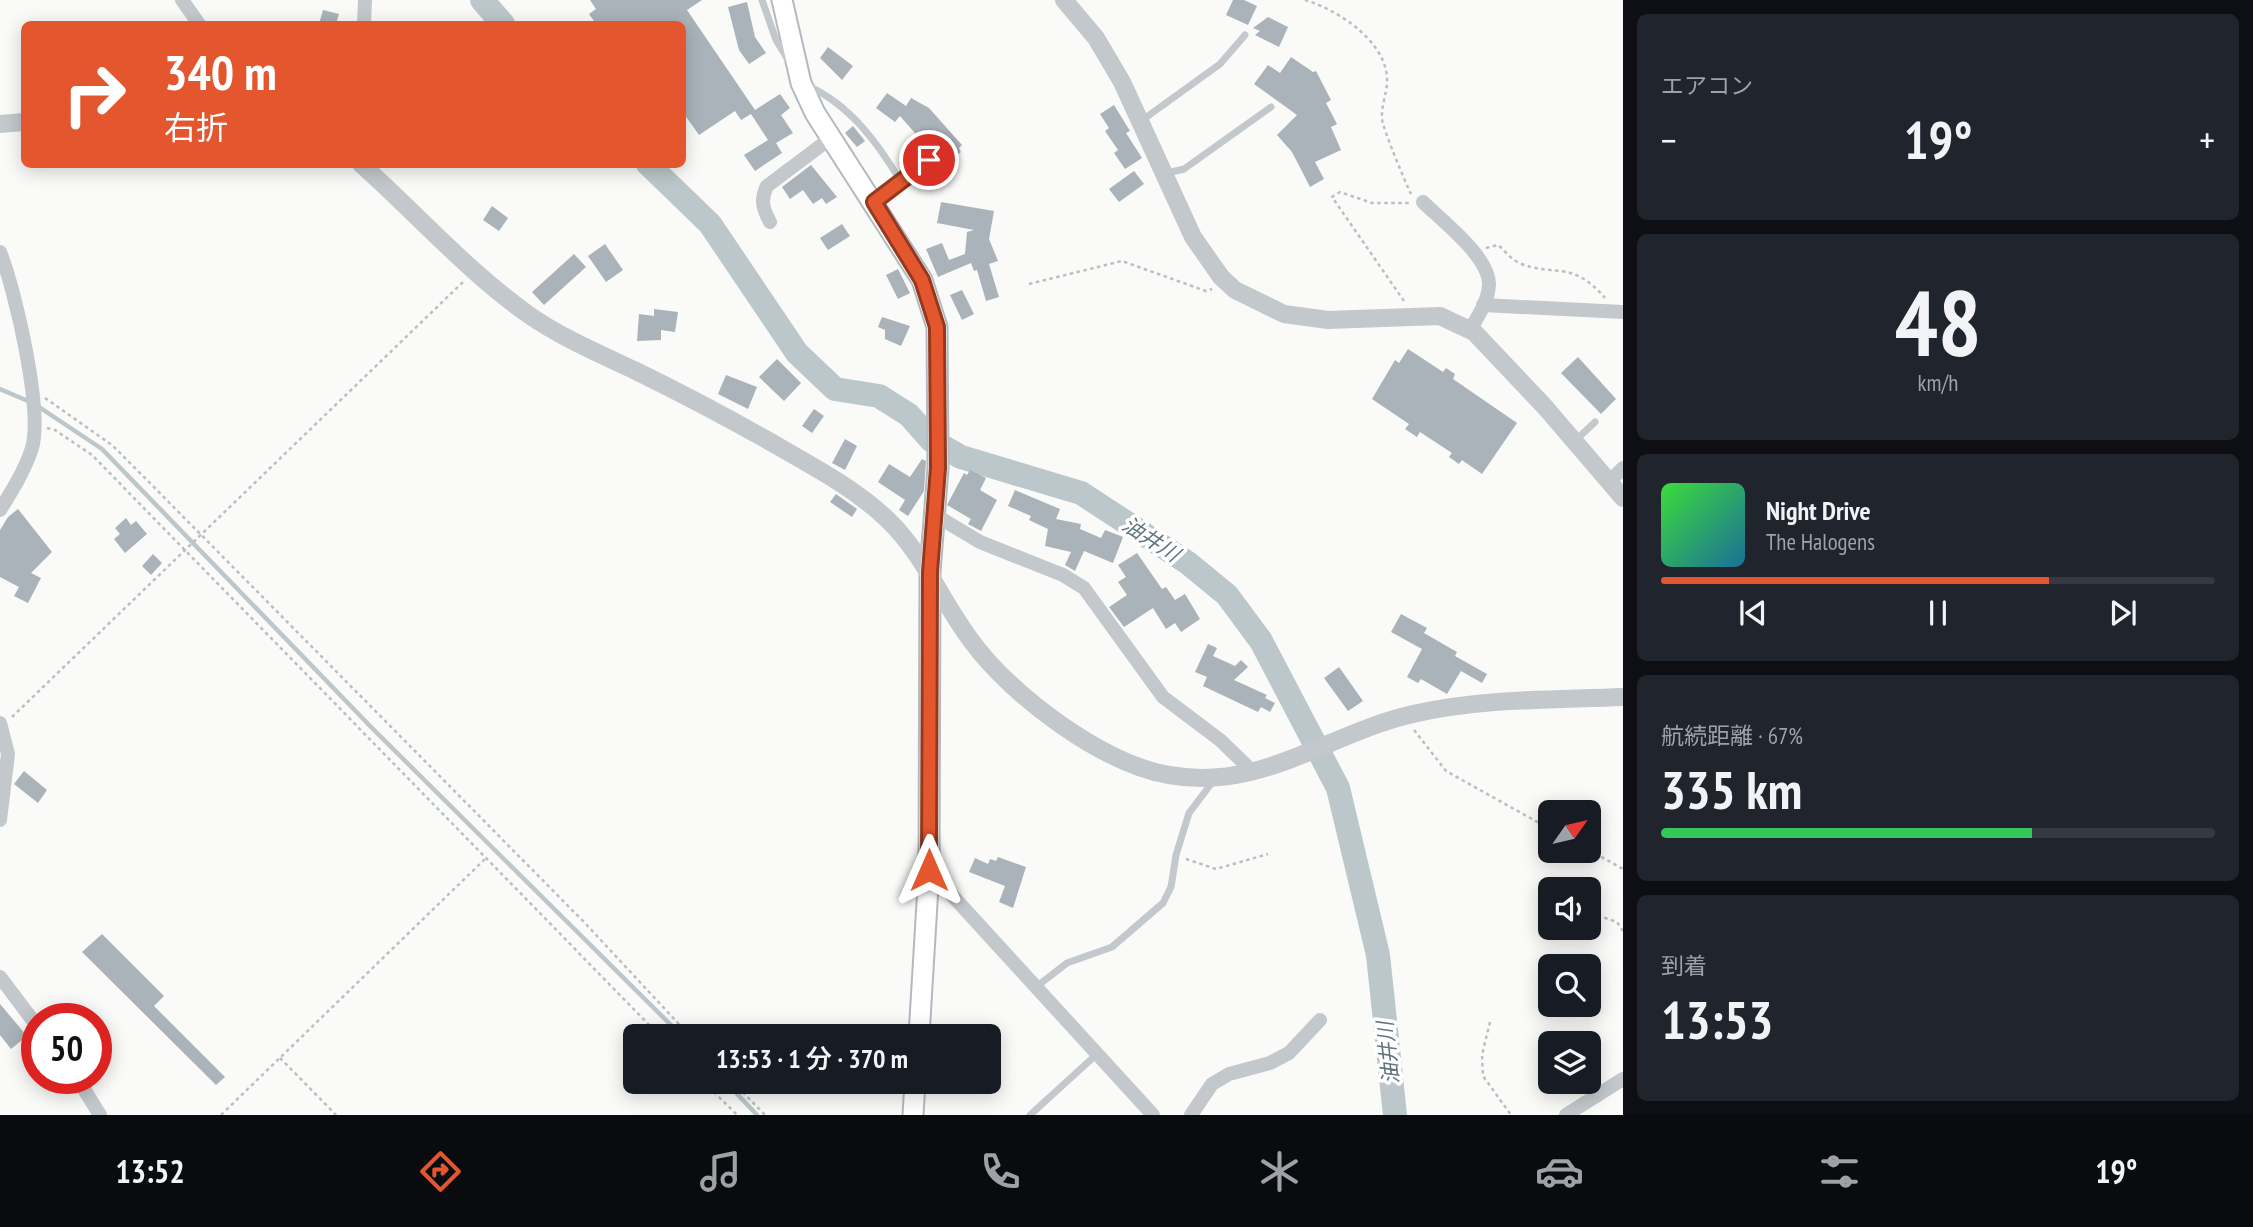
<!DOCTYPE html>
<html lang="ja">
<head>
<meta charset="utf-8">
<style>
  :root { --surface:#171b24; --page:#20242c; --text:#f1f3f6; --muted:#9ea1a6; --line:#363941; --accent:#e4572e }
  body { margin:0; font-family:"PT Sans Narrow","Noto Sans JP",sans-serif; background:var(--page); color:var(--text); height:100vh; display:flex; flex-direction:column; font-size:26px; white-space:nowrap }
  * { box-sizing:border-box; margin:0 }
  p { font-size:23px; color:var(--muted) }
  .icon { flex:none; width:38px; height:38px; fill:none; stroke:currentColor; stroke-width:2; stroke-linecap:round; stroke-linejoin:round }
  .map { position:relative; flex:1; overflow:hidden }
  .side { display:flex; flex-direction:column; gap:14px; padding:14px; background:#0d0f14; width:630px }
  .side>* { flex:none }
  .hud { position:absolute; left:21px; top:21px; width:665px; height:147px; border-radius:10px; box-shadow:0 4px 18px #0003; background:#e4572e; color:#fff; overflow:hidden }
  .needle { width:46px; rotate:56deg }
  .fabs { position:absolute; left:1538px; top:800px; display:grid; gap:14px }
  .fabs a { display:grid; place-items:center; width:63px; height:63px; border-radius:10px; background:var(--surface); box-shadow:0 4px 18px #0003; font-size:35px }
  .speed { position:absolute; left:21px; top:1003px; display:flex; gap:14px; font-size:35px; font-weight:700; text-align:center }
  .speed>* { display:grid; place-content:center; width:91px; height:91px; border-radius:50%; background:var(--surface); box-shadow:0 4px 18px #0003; line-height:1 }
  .speed .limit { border:10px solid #d22; background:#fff; color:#111 }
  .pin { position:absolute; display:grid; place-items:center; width:60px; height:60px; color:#fff; margin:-30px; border:4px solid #fff; border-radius:50%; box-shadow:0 2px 7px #0007 }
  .me { position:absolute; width:77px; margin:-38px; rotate:0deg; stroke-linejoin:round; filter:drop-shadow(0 0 5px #0008) }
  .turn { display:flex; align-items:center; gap:24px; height:147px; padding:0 28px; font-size:32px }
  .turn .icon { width:91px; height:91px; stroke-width:2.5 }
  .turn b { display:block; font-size:49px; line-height:60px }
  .big { font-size:52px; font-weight:600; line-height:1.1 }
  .side .widget { flex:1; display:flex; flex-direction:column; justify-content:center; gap:10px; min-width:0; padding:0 24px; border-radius:10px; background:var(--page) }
  .side .dial { align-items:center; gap:0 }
  .dial b { font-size:91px; line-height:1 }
  .song { display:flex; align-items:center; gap:21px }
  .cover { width:84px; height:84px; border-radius:10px; background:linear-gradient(135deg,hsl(120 70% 55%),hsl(200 70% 35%)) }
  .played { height:7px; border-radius:4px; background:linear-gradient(90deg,var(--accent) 70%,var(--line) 70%) }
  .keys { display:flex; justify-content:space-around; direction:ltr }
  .heat { display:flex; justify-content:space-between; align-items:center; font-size:38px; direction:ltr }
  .charge { height:10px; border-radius:5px; background:linear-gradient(90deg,#34c759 67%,var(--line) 0) }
  .trip { position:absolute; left:623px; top:1024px; width:378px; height:70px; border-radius:10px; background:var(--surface); box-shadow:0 4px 18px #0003; font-weight:600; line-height:70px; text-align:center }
  .dock { display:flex; height:112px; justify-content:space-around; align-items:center; background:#090b0e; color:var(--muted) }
  .dock .icon { width:49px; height:49px }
  .dock .on { color:var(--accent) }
  .dock b { font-size:32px; color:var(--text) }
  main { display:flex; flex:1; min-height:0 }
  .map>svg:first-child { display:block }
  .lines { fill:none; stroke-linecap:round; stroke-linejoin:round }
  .stream { stroke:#bbc7cb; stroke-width:4.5 }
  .river { stroke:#bbc7cb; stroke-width:24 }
  .building { fill:#aab3b9 }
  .secondary-casing { stroke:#b3babf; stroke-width:23 }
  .path { stroke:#bbbfc2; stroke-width:2.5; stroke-dasharray:3.5 3.5; stroke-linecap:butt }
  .service { stroke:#c3c8cc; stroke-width:7 }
  .minor { stroke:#c3c8cc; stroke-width:14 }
  .tertiary { stroke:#c3c8cc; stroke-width:18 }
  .secondary { stroke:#fff; stroke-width:19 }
  .route-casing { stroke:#94391e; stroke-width:18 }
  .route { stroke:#e4572e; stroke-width:12 }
  .labels { text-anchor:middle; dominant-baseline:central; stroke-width:7; stroke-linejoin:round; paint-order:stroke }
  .water-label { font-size:21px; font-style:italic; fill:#60757c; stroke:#fff }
</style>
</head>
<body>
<main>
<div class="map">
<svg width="1623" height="1115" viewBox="0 0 1623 1115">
  <rect width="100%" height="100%" fill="#fafaf8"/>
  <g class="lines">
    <!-- stream -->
    <g class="stream">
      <path d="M 0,389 L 28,401"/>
      <path d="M 36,405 L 102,449 L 372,728 L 682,1036"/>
      <path d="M 726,1082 L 757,1115"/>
    </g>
    <!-- river -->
    <g class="river">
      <path d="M 482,0 L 503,24"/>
      <path d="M 648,164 L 710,224 L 797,353 L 835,389 L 879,396 L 909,415 L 931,440 L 961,457 L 1081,493 L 1188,563 L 1227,595 L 1261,641 L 1338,788 L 1378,955 L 1395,1115"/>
    </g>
  </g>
  <!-- building -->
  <g class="building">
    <path d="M 590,0 L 702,0 L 687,10 L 755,110 L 780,94 L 790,108 L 781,115 L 793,133 L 776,143 L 782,153 L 755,171 L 744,155 L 768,140 L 751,114 L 741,120 L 735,111 L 699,135 L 682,111 L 682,24 L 596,24 L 589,14 L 596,9 Z"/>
    <path d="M 1233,0 L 1244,0 L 1257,6 L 1248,25 L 1226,15 Z"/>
    <path d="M 747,2 L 755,37 L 766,53 L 749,64 L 739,50 L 728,7 Z"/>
    <path d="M 323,10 L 339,14 L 336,24 L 319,24 Z"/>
    <path d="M 1268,17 L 1288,27 L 1279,47 L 1255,35 L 1260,31 L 1253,28 Z"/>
    <path d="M 828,47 L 853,66 L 842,80 L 820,58 Z"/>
    <path d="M 1291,57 L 1313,72 L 1316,71 L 1331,100 L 1326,103 L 1337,124 L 1331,127 L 1341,150 L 1315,162 L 1324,179 L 1310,187 L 1292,152 L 1277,135 L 1297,115 L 1254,84 L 1268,65 L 1280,73 Z"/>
    <path d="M 887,93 L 906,106 L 911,98 L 929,108 L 962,145 L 959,148 L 961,152 L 951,161 L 958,168 L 942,182 L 932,170 L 939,159 L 933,151 L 924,152 L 909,164 L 902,155 L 921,140 L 900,116 L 895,122 L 876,108 Z"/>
    <path d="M 1114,105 L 1130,131 L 1126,133 L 1142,158 L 1125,169 L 1114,153 L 1118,150 L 1105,131 L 1109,128 L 1100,114 Z"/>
    <path d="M 853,126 L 865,141 L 857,147 L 845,133 Z"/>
    <path d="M 811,165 L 837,197 L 826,204 L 822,198 L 813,204 L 803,190 L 790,199 L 782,187 Z"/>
    <path d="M 1134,171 L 1144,184 L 1119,202 L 1109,189 Z"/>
    <path d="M 941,202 L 994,211 L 989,239 L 998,261 L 989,264 L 999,297 L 986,301 L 977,270 L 974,271 L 971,263 L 938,277 L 926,249 L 942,243 L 949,260 L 965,254 L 967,232 L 974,230 L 937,223 Z"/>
    <path d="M 492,206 L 508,218 L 499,231 L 483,220 Z"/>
    <path d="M 842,224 L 850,236 L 828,250 L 820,238 Z"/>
    <path d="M 605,244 L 623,270 L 606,282 L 588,256 Z"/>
    <path d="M 574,254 L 586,267 L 544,305 L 532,292 Z"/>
    <path d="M 898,269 L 910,293 L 898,299 L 886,275 Z"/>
    <path d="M 962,290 L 974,314 L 962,320 L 950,295 Z"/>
    <path d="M 654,309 L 678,312 L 675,332 L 661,330 L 661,340 L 637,341 L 639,314 L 654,316 Z"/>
    <path d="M 882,317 L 910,326 L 901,346 L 885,339 L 885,330 L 878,327 Z"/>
    <path d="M 1408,349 L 1443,372 L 1446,368 L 1455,374 L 1453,379 L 1517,423 L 1482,474 L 1462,460 L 1459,464 L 1449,457 L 1452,453 L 1420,432 L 1417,437 L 1405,429 L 1409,424 L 1372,399 L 1395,360 L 1399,363 Z"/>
    <path d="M 1578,357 L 1616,399 L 1601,414 L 1561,373 Z"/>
    <path d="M 777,359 L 801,383 L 784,401 L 759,377 Z"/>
    <path d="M 726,375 L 757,387 L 748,409 L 718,394 Z"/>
    <path d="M 814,409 L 824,416 L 812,433 L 802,426 Z"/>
    <path d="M 845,439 L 857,446 L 845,470 L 832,463 Z"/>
    <path d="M 922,459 L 926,461 L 924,491 L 908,516 L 899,510 L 905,500 L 878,482 L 889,464 L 910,477 Z"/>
    <path d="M 970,470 L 986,478 L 980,490 L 997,500 L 981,531 L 968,524 L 971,519 L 947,505 L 964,473 L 967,475 Z"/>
    <path d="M 1015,490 L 1060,509 L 1056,519 L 1081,524 L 1080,529 L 1101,538 L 1105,530 L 1123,537 L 1113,563 L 1084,551 L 1075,571 L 1065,565 L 1071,552 L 1045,546 L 1048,529 L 1029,520 L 1031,516 L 1008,506 Z"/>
    <path d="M 836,494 L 857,509 L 852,517 L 830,502 Z"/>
    <path d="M 18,509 L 52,552 L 31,573 L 41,578 L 28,603 L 14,596 L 19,587 L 0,577 L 0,530 L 8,517 Z"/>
    <path d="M 126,518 L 131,525 L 136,521 L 147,534 L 125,553 L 114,539 L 120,534 L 115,528 Z"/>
    <path d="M 1137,553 L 1162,589 L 1166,587 L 1175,600 L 1185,594 L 1200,619 L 1181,632 L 1175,623 L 1166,629 L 1153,608 L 1124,627 L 1109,607 L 1127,595 L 1118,582 L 1126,577 L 1118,565 Z"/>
    <path d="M 153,554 L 162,563 L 151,575 L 142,566 Z"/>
    <path d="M 1401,614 L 1427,628 L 1424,633 L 1457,652 L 1455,656 L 1487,674 L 1482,683 L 1461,671 L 1447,694 L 1421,679 L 1418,683 L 1407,677 L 1422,649 L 1391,632 Z"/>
    <path d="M 1208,644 L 1217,648 L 1213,656 L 1235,666 L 1241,660 L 1248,667 L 1234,680 L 1267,695 L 1265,698 L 1275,703 L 1270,712 L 1261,707 L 1258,712 L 1203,686 L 1207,677 L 1195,672 Z"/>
    <path d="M 1339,667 L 1363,701 L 1348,711 L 1324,678 Z"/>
    <path d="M 24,771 L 47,790 L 38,803 L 14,784 Z"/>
    <path d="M 998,857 L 1026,867 L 1013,908 L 999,902 L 1005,886 L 969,872 L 975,858 L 988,864 L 990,859 L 996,861 Z"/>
    <path d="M 102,934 L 164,996 L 154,1006 L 225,1077 L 216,1085 L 82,952 Z"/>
    <path d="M 0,1004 L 27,1036 L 11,1049 L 0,1035 Z"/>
  </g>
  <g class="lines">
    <!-- secondary casing -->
    <g class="secondary-casing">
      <g id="secondary">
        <path d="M 782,0 L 801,83 L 815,113 L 922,280 L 937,327 L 938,468 L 930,572 L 929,870 L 919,1036"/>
        <path d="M 913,1115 L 915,1082"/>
      </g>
    </g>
    <!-- path -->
    <g class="path">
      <path d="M 1305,0 C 1338,10 1384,40 1387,77 C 1388,92 1381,104 1382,119 C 1383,129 1406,184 1411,194"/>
      <path d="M 1486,248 L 1498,245 C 1504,250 1511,259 1519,263 C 1557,278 1571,259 1605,298"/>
      <path d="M 1029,284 L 1122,261 L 1206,291 L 1212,289"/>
      <path d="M 1404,301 L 1332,197 L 1340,192 L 1372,203 L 1409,203"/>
      <path d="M 45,398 L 112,445 L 138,471 L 584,922 L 690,1036"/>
      <path d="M 47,428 L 55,430 L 92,455 L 660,1036"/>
      <path d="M 12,717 L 463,282"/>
      <path d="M 1414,730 L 1446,771 L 1550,829"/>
      <path d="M 1589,850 L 1623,869"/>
      <path d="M 1186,859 L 1216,869 L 1268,854"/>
      <path d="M 1591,913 L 1617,922 L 1623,931"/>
      <path d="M 1490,1022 L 1482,1055 L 1483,1076 L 1511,1115"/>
      <path d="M 280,1058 L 336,1115"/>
      <path d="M 704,1082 L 737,1115"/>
      <path d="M 733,1082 L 765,1115"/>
      <path d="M 221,1115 L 485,859"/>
    </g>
    <!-- service -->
    <g class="service">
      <path d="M 762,0 L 776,40 L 790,63"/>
      <path d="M 808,86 C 850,105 878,143 901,182"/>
      <path d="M 1141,121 L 1220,64 L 1245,35"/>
      <path d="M 1167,173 L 1184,169 L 1271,107"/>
      <path d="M 1575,441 L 1595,422"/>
      <path d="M 1036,987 L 1067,963 L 1112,947 L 1163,903 L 1171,887 L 1176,855 L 1189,813 L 1214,780"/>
      <path d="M 1030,1115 L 1097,1054"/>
    </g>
    <!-- minor -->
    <g class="minor">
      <path d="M 182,0 L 199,24"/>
      <path d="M 364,24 L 365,0"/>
      <path d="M 1423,202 C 1442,221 1490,257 1489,285 C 1488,302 1478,316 1470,330"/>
      <path d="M 874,203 L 929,160"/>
      <path d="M 770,222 C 763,209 760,200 767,186 L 831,138"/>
      <path d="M 0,252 C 15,289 43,410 32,448 C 25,470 12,491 0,510"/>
      <path d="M 1483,305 L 1623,312"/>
      <path d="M 1609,482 L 1623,468"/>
      <path d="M 935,515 L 980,542 L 1063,575 L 1084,588 L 1163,697 L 1220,740 L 1246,765 L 1249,772"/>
      <path d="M 0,723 L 8,754 L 0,820"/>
      <path d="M 929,870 L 1153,1115"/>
      <path d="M 0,977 L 37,1026"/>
      <path d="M 77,1078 L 100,1115"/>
      <path d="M 1191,1115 L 1212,1084 L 1229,1074 L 1270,1063 L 1289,1053 L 1320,1020"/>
      <path d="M 1566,1115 L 1623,1079"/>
    </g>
    <!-- tertiary -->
    <g class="tertiary">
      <path d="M 1064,0 L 1096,38 L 1122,82 L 1193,237 L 1221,277 L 1235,290 L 1284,314 L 1328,320 L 1440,316 L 1474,332 L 1545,407 L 1623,498"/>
      <path d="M 0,124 L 24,122"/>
      <path d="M 361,164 C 417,214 468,272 529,315 C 562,338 600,354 636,371 C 687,396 738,423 788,452 C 823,472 859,492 888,520 C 925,556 942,603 973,643 C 1012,696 1103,764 1169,775 C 1261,792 1329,733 1413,714 C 1482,698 1553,700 1623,697"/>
    </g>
    <!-- secondary -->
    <use href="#secondary" class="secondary"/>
  </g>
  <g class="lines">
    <!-- route casing -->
    <g class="route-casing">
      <path id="route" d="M 929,160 L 874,202 L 922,280 L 937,327 L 938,468 L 930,572 L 929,870"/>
    </g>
    <!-- route -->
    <use href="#route" class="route"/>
  </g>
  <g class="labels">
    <!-- water labels -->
    <g class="water-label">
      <text transform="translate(1151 539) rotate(33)">油井川</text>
      <text transform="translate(1388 1053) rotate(-96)">油井川</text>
    </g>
  </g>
</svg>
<div class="fabs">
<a><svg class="needle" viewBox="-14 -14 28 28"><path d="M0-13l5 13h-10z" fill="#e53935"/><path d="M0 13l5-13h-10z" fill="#9ea1a6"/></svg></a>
<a><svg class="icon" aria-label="sound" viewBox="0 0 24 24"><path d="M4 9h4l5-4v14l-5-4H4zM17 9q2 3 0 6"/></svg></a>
<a><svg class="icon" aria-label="search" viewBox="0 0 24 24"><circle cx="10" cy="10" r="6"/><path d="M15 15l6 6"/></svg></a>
<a><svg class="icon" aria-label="layers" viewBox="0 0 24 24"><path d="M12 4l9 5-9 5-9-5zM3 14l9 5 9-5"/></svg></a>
</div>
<div class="speed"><div class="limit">50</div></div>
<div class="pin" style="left:929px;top:160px;background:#d93025"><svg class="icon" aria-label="arrive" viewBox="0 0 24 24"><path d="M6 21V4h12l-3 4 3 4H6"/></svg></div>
<svg class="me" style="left:929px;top:870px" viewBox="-20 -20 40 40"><path d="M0-17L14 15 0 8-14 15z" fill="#e4572e" stroke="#fff" stroke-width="4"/></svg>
<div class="trip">13:53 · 1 分 · 370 m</div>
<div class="hud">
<div class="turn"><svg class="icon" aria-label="right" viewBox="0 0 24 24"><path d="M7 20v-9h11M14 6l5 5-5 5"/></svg><div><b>340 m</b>右折</div></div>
</div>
</div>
<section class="side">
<div class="widget"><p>エアコン</p>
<div class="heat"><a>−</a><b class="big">19°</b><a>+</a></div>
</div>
<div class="widget dial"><b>48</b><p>km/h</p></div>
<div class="widget">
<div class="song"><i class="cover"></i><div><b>Night Drive</b><p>The Halogens</p></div></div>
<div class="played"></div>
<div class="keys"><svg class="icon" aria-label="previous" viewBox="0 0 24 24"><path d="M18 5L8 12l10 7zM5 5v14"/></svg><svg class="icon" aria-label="pause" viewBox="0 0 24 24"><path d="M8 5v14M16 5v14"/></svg><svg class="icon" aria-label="next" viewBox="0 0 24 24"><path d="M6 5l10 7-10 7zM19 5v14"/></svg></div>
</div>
<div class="widget"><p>航続距離 · 67%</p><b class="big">335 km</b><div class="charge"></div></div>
<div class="widget"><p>到着</p><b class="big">13:53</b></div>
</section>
</main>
<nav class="dock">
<b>13:52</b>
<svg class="icon on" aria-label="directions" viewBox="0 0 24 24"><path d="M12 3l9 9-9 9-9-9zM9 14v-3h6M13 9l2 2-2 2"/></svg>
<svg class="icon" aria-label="music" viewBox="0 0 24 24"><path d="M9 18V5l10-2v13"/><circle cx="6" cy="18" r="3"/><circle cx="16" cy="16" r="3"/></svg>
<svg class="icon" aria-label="phone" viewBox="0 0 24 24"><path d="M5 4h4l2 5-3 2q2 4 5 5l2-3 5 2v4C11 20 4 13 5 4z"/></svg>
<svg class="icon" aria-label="climate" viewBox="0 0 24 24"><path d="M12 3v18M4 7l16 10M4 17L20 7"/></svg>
<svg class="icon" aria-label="car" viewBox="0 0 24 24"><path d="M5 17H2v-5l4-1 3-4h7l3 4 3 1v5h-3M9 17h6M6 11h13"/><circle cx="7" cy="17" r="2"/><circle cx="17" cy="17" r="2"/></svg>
<svg class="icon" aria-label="filters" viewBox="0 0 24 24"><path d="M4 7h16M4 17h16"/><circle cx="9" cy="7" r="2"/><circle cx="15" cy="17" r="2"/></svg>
<b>19°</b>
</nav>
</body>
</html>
